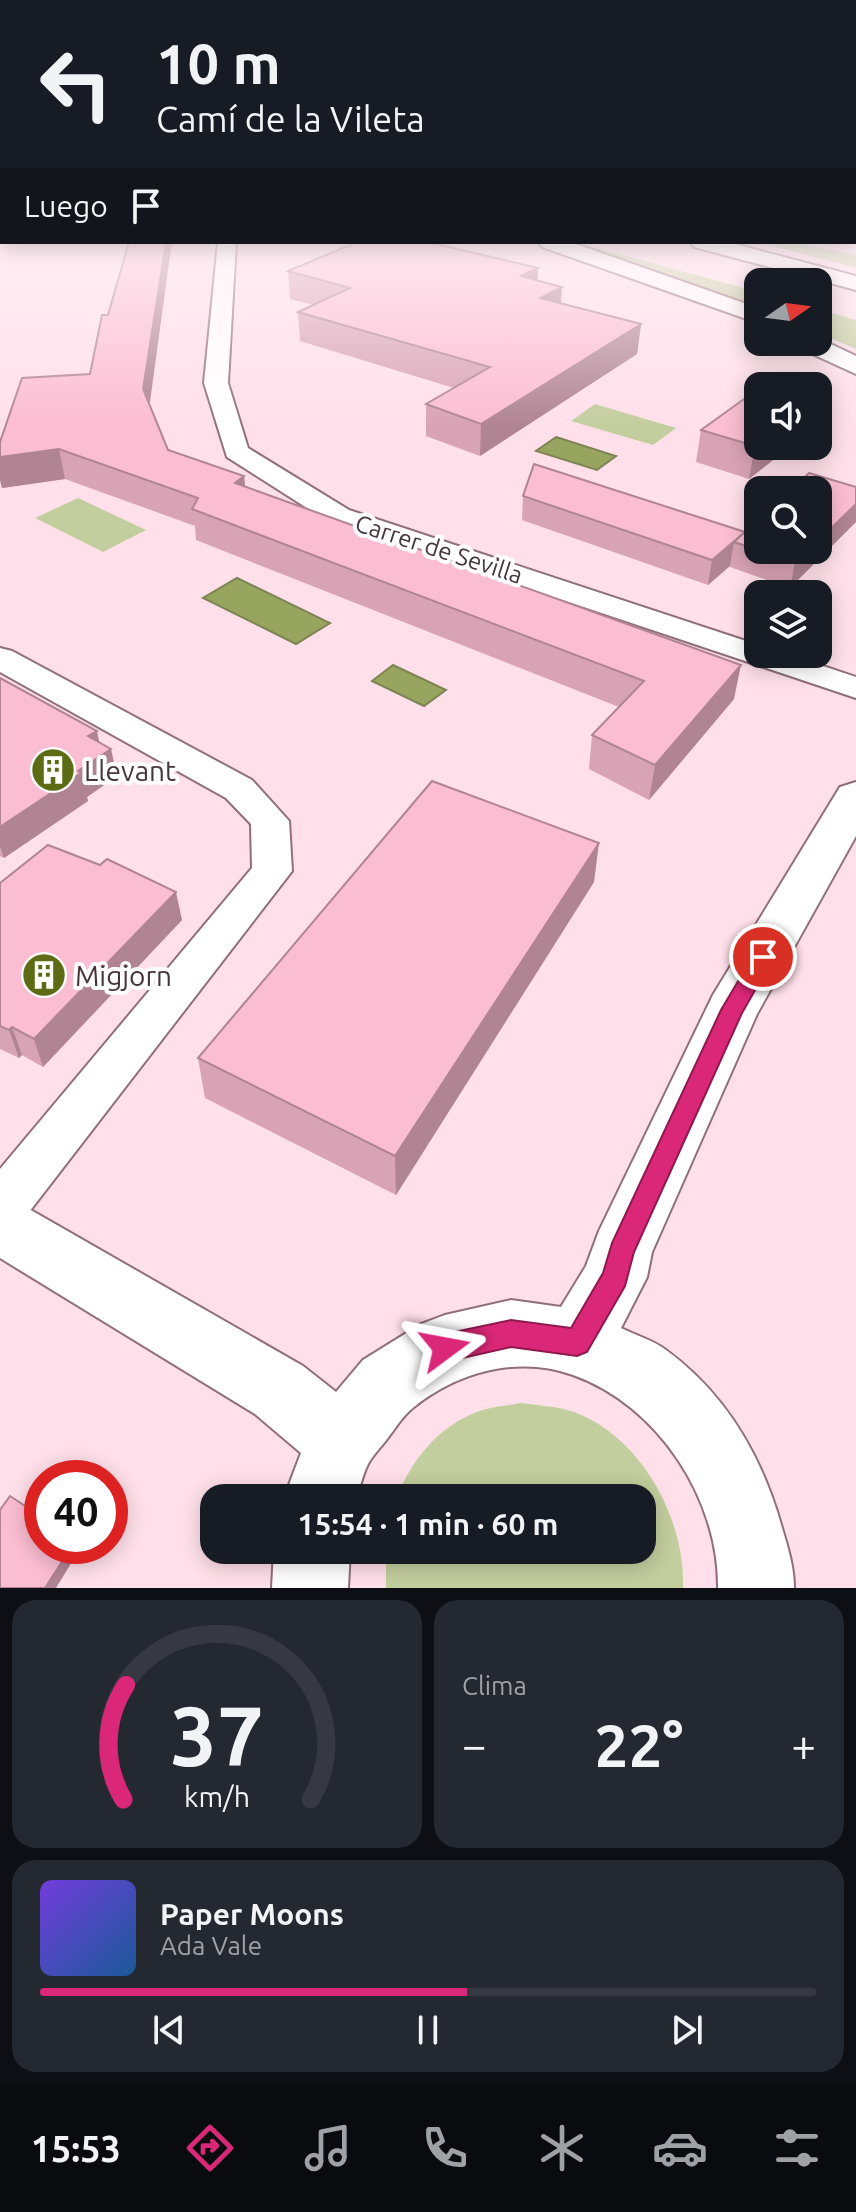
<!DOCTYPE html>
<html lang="es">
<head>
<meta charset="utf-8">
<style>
  :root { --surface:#171b24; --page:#242831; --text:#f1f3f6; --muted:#9ea1a6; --line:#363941; --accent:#db2777 }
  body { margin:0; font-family:Ubuntu,sans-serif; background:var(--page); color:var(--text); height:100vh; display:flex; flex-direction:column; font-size:30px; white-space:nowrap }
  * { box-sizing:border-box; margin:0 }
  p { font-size:26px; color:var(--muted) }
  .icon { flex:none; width:44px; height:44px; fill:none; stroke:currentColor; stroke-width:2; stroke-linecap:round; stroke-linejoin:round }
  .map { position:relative; height:1588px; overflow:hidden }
  .panel { display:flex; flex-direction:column; gap:12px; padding:12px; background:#0d0f14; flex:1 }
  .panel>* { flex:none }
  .hud { position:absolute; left:0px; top:0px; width:856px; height:244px; box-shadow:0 4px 20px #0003; background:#171b24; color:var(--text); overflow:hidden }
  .needle { width:52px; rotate:76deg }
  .buttons { position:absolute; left:744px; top:268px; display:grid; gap:16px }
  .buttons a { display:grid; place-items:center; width:88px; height:88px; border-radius:16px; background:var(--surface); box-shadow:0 4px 20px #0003; font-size:40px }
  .speed { position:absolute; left:24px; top:1460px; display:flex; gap:16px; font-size:40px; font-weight:700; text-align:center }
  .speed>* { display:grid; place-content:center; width:104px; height:104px; border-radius:50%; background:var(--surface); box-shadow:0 4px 20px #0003; line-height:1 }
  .speed .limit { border:12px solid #d22; background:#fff; color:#111 }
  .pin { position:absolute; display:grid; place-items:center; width:68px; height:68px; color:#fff; margin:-34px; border:4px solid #fff; border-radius:50%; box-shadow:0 2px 8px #0007 }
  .me { position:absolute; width:88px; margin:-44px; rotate:77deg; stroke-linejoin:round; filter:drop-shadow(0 0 6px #0008) }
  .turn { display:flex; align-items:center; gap:28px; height:168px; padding:0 24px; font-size:36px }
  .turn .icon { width:104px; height:104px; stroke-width:2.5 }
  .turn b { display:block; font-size:56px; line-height:68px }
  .then { display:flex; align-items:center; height:76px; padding:0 24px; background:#0003; gap:16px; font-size:30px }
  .big { font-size:60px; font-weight:700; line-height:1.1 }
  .panel .widget { flex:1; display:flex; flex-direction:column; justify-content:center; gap:12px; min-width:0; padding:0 28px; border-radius:24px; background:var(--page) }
  .panel .dial { align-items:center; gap:0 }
  .dial svg { height:208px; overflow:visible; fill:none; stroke:var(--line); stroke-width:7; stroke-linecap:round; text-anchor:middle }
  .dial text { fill:var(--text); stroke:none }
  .song { display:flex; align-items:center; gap:24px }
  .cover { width:96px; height:96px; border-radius:12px; background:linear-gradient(135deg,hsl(260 70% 55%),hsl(210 70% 35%)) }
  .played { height:8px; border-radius:4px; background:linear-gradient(90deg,var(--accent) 55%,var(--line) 55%) }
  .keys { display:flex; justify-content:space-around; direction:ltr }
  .heat { display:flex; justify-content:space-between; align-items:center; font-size:44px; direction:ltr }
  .panel .tiles { flex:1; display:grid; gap:12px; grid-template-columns:1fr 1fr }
  .widget:last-child { grid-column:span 2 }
  .trip { position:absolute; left:200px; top:1484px; width:456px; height:80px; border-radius:24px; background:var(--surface); box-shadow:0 4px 20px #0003; font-weight:700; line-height:80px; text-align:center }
  .tab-bar { display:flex; height:128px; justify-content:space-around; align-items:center; background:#090b0e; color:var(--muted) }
  .tab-bar .icon { width:56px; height:56px }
  .tab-bar .selected { color:var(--accent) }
  .tab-bar b { font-size:36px; color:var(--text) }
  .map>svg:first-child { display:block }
  .green { fill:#c3ce9e }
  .water { fill:#97a55f; stroke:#7e8454; stroke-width:2 }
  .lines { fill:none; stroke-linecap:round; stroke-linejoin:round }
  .street-casing { stroke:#916f7a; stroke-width:4 }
  .secondary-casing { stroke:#916f7a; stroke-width:4 }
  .highway-casing { stroke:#916f7a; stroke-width:4 }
  .street { fill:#fff; fill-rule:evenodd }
  .secondary { fill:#fff; fill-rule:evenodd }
  .highway { fill:#fff; fill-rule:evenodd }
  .wall { fill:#d8a3b5 }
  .shaded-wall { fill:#b08493 }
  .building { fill:#fbbdd2; stroke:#b08493; stroke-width:2 }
  .route { fill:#db2777; stroke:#8e194d; stroke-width:2 }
  .labels { text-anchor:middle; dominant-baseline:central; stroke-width:8; stroke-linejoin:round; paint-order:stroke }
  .far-street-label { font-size:24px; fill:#45363b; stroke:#fff }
  .poi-label { font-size:28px; fill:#45363b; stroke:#fff; text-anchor:start }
</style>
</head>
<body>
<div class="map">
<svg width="856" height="1588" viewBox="0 0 856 1588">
  <rect width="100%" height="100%" fill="#ffe0ea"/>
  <!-- green -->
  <g class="green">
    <path d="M 566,242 L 576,242 L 758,292 L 758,310 Z"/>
    <path d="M 758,242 L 792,242 L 856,255 L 856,268 Z"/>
    <path d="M 818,309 L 856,320 L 856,349 L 818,333 Z"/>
    <path d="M 595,404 L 676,428 L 653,445 L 571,421 Z"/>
    <path d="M 78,498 L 146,530 L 103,552 L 35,518 Z"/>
    <path d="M 520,1403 C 535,1405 550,1406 564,1409 C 637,1428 686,1517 683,1588 L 386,1588 L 386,1550 L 642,1550 L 642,1498 L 397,1498 C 410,1461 439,1426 477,1412 C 490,1407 506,1406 520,1403 Z"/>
  </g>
  <!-- water -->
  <g class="water">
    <path d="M 556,437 L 616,456 L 597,470 L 536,451 Z"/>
    <path d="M 237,578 L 330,623 L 296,644 L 203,598 Z"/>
    <path d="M 393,665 L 446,690 L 424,706 L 372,681 Z"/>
  </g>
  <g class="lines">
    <!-- street casing -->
    <g class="street-casing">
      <g id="street">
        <path d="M 218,242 L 236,242 L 228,383 L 248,448 L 349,510 L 758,645 L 758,654 L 787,654 L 856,677 L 856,698 L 329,522 L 227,457 L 204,383 Z"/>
        <path d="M 0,648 L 12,651 L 252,780 L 289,821 L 292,871 L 19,1225 L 0,1232 L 0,1169 L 252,868 L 251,824 L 226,798 L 0,672 Z"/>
      </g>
    </g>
    <!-- secondary casing -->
    <g class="secondary-casing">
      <g id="secondary">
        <path d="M 856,782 L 856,836 L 757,1014 L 652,1252 L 647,1277 L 621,1328 C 635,1335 653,1340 666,1350 C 726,1394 762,1456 782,1528 C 788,1548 794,1567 794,1588 L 718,1588 C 719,1499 658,1405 573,1375 C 518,1355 458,1372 414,1407 C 403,1415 395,1429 387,1439 C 381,1447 373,1455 368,1464 C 363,1474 360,1487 356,1498 L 284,1498 L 301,1453 L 255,1414 L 0,1258 L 0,1197 L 22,1205 L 303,1366 L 336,1392 L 363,1360 L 421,1324 L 445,1315 L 511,1300 L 561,1307 L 586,1266 L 599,1231 L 713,995 L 840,787 Z"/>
        <path d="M 274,1550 L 350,1550 L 348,1588 L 272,1588 Z"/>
      </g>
    </g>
    <!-- highway casing -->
    <g class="highway-casing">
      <g id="highway">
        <path d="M 539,242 L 570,242 L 758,308 L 758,323 L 542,247 Z"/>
        <path d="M 691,242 L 727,242 L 856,276 L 856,290 L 694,247 Z"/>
        <path d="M 818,338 L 856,356 L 856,374 L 797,347 L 793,342 L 818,342 Z"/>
      </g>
    </g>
    <!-- street -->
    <use href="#street" class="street"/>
    <!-- secondary -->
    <use href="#secondary" class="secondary"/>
    <!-- highway -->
    <use href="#highway" class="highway"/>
  </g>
  <!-- wall -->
  <g class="wall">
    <path d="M 127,242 L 175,242 L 174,247 L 171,247 L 149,404 L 168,450 L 244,476 L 245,487 L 734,699 L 649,800 L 589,769 L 592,735 L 619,707 L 196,540 L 195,526 L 65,479 L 2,488 L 0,480 L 0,442 L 90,374 L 108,315 L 128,246 Z"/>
    <path d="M 538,268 L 537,281 L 560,303 L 641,324 L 637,354 L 480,456 L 426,436 L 426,404 L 454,388 L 300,341 L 298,312 L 313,305 L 290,299 L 288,271 Z"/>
    <path d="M 701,430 L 758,446 L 791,446 L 749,479 L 696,462 Z"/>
    <path d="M 856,487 L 790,588 L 730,567 L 730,566 L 708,585 L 522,520 L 523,496 L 745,532 Z"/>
    <path d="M 0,678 L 99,742 L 117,776 L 87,797 L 88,801 L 4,858 L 0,856 Z"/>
    <path d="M 594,882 L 396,1195 L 205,1098 L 198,1058 Z"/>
    <path d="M 0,883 L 182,920 L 43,1067 L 22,1055 L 19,1058 L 0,1049 Z"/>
  </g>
  <!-- shaded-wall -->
  <g class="shaded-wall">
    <path d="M 166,242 L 171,242 L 171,247 L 148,417 L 143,389 Z"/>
    <path d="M 538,268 L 537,296 L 521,276 Z"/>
    <path d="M 562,287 L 560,315 L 540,298 Z"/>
    <path d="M 641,324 L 637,354 L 480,456 L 481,424 Z"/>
    <path d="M 828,390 L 822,421 L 818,424 L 818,398 Z"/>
    <path d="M 758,444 L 758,446 L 791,446 L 749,479 L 755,446 Z"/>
    <path d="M 59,449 L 65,479 L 2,488 L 0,480 L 0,457 Z"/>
    <path d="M 244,476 L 247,506 L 235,483 Z"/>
    <path d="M 856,504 L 856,522 L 790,588 L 795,562 L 808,550 L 818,550 L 818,541 Z"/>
    <path d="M 745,532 L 734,542 L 730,566 L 708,585 L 712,560 Z"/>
    <path d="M 741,665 L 734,699 L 649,800 L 655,765 Z"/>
    <path d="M 97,731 L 102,755 L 111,749 L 117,776 L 87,797 L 88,801 L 4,858 L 0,846 L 0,827 L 78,771 L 88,736 Z"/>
    <path d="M 599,843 L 594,882 L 396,1195 L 395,1156 Z"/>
    <path d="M 176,892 L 182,920 L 43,1067 L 34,1039 Z"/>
    <path d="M 12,1027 L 22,1055 L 19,1058 L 9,1030 Z"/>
    <path d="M 72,1546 L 81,1546 L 81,1547 L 56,1588 L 45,1588 Z"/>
  </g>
  <!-- building -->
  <g class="building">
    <path d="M 129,242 L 166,242 L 143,389 L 168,450 L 244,476 L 235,483 L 741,665 L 655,765 L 592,735 L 644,681 L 192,509 L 198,498 L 59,449 L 0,457 L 0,442 L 22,378 L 90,374 L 102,315 L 108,315 Z"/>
    <path d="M 357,242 L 428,242 L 538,268 L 521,276 L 562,287 L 540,298 L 641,324 L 481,424 L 426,404 L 490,367 L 298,312 L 350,288 L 288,271 Z"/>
    <path d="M 777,376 L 814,386 L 762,386 Z"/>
    <path d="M 818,387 L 828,390 L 818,398 Z"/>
    <path d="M 758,389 L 758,444 L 755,446 L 701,430 Z"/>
    <path d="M 534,464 L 745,532 L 712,560 L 523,496 Z"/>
    <path d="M 809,473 L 856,487 L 856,504 L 818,541 L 818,490 L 791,490 Z"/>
    <path d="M 758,520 L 758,550 L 734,542 Z"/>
    <path d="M 758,550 L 808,550 L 795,562 Z"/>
    <path d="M 0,678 L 97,731 L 88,736 L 111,749 L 78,771 L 81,773 L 0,827 Z"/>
    <path d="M 432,781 L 599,843 L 395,1156 L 198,1058 Z"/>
    <path d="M 48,845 L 100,865 L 107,859 L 176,892 L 34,1039 L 12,1027 L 9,1030 L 0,1026 L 0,883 Z"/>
    <path d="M 10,1496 L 42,1517 L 42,1546 L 72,1546 L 45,1588 L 0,1588 L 0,1510 Z"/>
  </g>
  <!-- sky -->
  <linearGradient id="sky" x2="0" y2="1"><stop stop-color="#87aeb1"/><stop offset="0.48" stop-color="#fff1f6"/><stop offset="1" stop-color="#fff1f6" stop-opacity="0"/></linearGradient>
  <rect width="856" height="426" fill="url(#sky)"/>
  <!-- route -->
  <path class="route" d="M 763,949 L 771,951 L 774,957 L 742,1013 L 696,1115 L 634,1252 L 625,1286 L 587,1352 L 577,1356 L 511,1347 L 445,1362 L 435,1358 L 431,1348 L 435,1338 L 445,1334 L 511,1320 L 571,1328 L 603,1273 L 612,1243 L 721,1010 L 756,951 Z"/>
  <!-- icons -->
  <defs>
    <g id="building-disc" transform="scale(2.3)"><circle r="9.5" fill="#5e6b15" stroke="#fff"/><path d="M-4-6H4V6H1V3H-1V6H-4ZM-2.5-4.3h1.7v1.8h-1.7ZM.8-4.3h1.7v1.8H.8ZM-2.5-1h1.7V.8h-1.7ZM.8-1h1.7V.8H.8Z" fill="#fff"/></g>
  </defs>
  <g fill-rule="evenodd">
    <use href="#building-disc" x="53" y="770"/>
    <use href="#building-disc" x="44" y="975"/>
  </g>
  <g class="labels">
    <!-- far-street labels -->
    <g class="far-street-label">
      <text transform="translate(439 549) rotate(18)">Carrer de Sevilla</text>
    </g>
    <!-- poi labels -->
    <g class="poi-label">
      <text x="84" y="770">Llevant</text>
      <text x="75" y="975">Migjorn</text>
    </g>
  </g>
</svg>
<div class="buttons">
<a><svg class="needle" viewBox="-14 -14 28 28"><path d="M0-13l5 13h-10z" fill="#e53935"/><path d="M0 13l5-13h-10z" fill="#9ea1a6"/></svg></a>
<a><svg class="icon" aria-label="sound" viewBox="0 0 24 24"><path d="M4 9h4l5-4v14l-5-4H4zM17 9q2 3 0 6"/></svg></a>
<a><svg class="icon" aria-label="search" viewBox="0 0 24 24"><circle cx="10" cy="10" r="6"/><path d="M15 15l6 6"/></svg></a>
<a><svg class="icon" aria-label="layers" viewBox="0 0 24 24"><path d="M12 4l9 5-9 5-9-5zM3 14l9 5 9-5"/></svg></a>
</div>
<div class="speed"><div class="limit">40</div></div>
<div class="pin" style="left:763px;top:957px;background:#d93025"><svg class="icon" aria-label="arrive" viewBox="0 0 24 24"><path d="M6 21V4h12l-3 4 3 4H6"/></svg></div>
<svg class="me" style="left:445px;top:1348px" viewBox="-20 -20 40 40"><path d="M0-17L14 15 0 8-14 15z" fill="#db2777" stroke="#fff" stroke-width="4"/></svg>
<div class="trip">15:54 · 1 min · 60 m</div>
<div class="hud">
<div class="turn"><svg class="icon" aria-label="left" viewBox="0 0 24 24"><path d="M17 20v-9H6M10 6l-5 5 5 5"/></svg><div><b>10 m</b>Camí de la Vileta</div></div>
<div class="then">Luego<svg class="icon" aria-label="arrive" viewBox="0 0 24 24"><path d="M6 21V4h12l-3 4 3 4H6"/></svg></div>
</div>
</div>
<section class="panel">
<div class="tiles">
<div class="widget dial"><svg viewBox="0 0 100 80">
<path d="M14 69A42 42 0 1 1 86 69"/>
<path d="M14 69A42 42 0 0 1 15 25" stroke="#db2777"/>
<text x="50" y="56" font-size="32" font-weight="700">37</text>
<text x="50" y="72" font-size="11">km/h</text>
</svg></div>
<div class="widget"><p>Clima</p>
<div class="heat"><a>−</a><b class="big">22°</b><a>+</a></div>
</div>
<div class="widget">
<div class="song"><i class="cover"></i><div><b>Paper Moons</b><p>Ada Vale</p></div></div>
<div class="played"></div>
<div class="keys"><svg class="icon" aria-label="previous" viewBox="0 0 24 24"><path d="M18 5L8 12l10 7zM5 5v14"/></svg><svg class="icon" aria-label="pause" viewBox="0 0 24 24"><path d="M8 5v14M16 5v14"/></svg><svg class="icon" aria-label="next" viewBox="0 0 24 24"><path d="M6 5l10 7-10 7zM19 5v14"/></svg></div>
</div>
</div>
</section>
<nav class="tab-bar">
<b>15:53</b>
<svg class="icon selected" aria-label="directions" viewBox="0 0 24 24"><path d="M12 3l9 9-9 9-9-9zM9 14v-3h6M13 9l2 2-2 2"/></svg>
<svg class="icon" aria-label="music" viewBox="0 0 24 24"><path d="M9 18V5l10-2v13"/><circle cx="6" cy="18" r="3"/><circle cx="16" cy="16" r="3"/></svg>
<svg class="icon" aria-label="phone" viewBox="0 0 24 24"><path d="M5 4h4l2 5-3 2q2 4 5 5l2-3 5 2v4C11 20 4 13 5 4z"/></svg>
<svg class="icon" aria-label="climate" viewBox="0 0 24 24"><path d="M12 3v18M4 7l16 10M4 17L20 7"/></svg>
<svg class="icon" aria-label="car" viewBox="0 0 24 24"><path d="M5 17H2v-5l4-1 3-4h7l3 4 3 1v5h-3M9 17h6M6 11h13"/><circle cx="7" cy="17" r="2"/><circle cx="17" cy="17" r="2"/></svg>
<svg class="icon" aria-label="filters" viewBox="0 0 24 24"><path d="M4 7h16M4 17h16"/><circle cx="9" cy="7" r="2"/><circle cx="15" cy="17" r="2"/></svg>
</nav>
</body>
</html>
